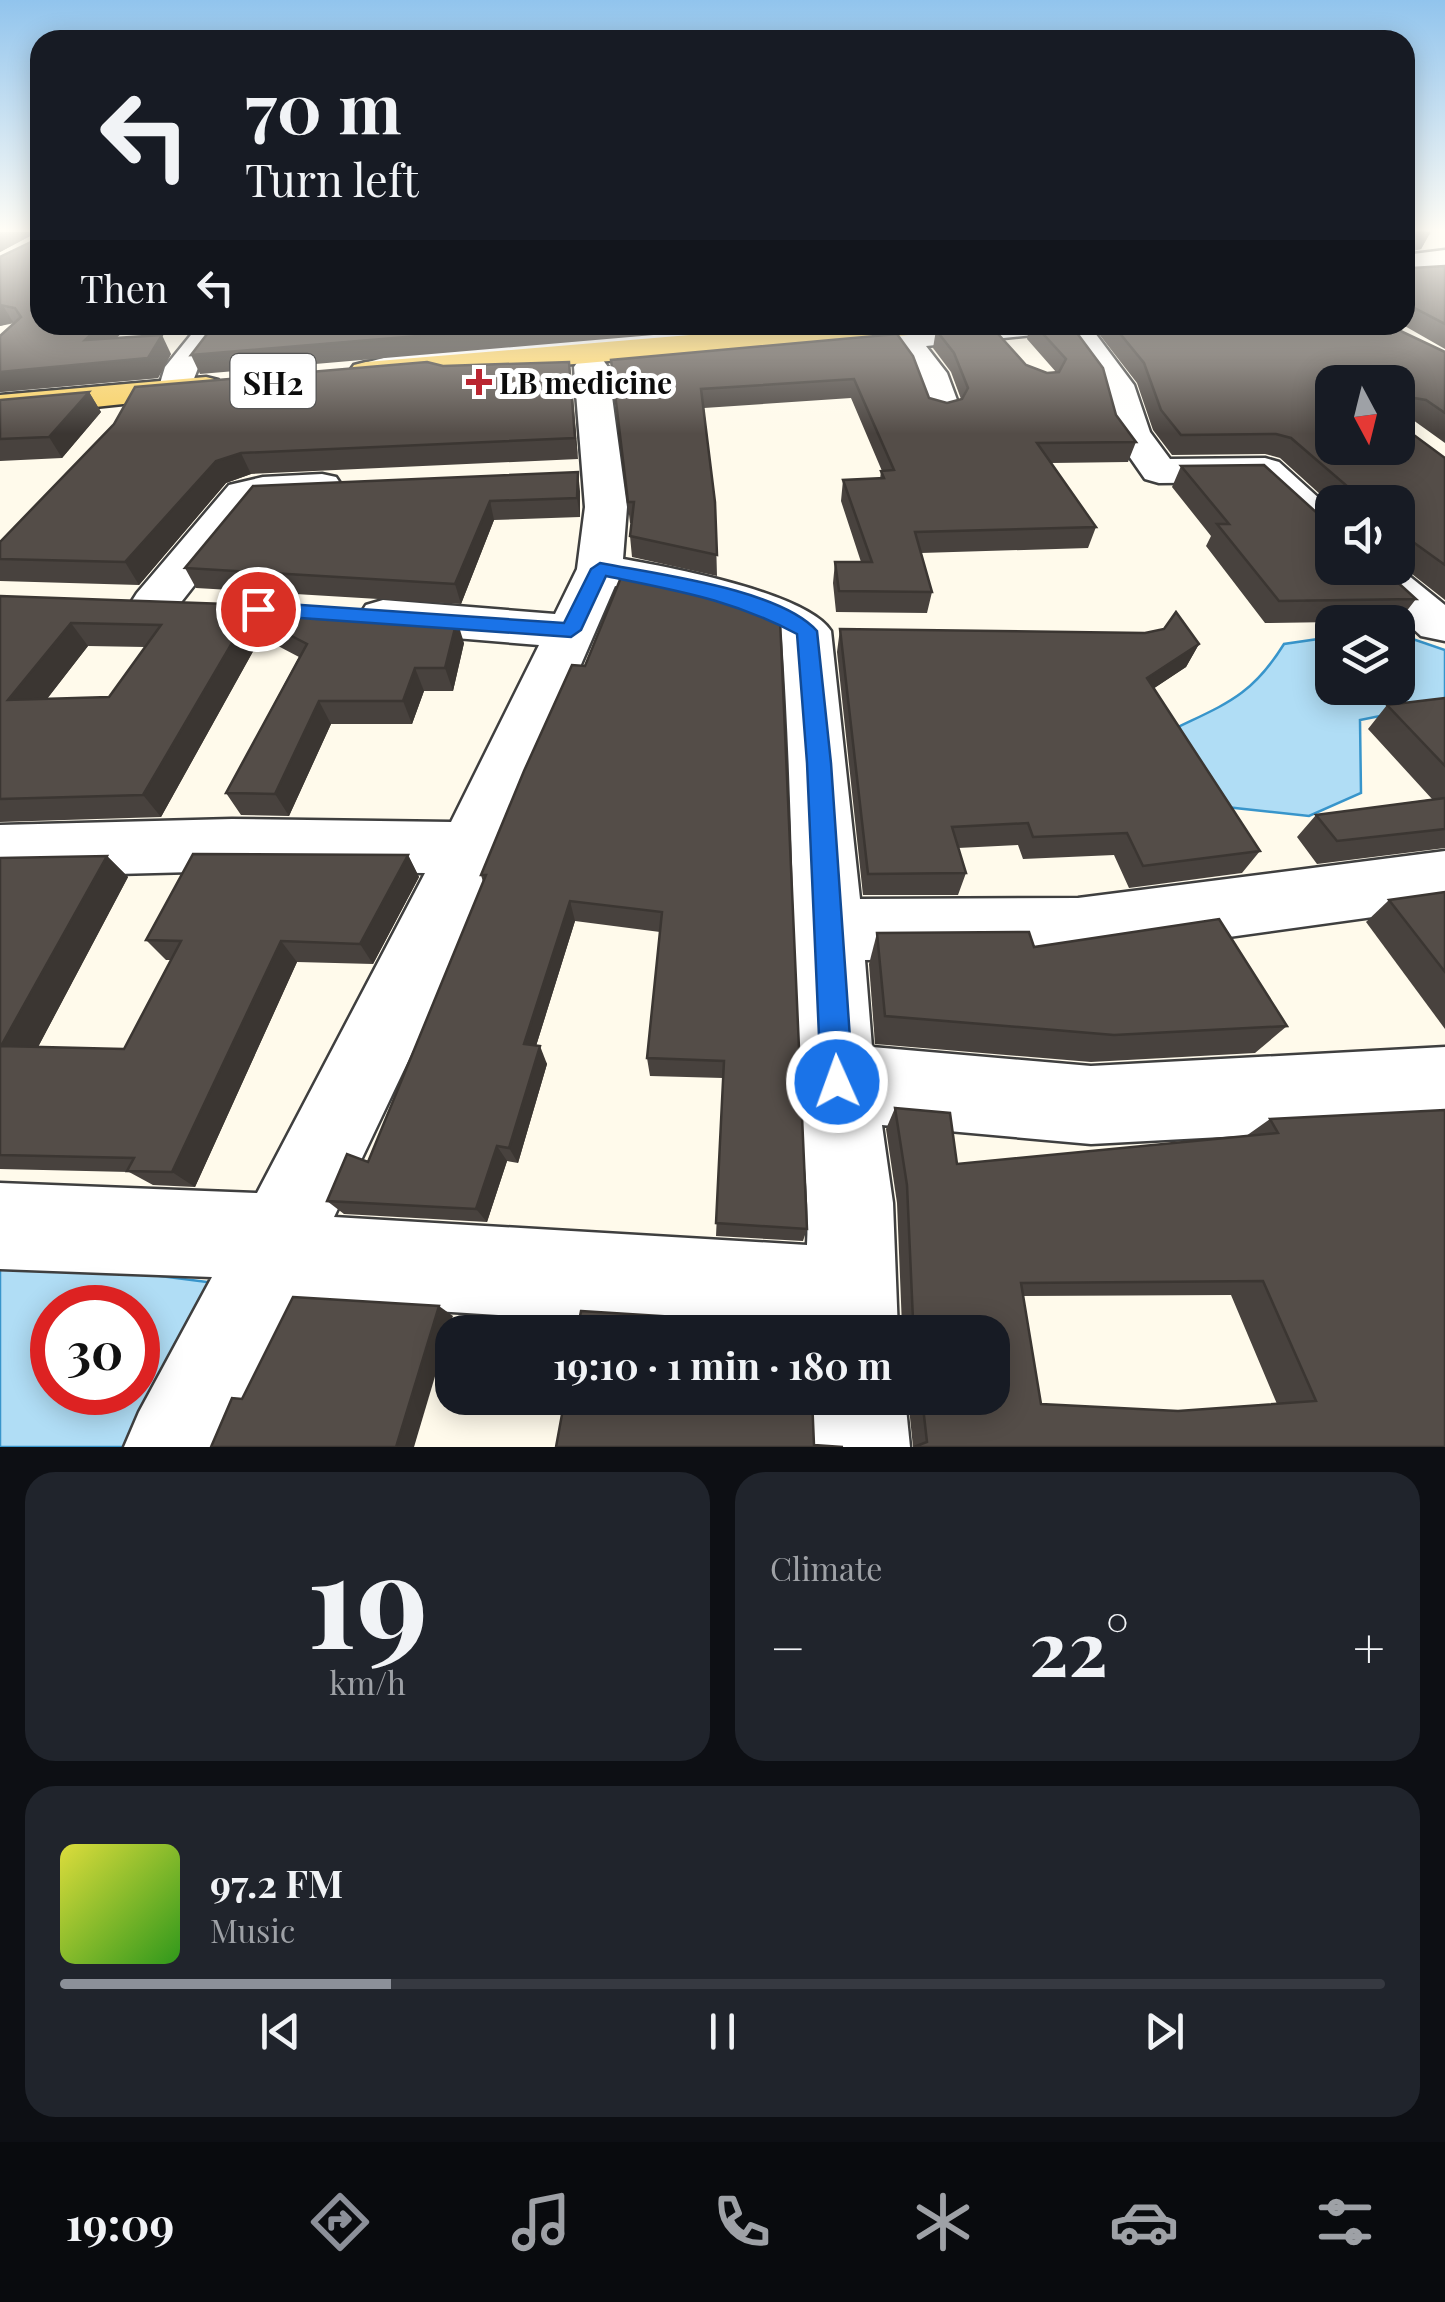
<!DOCTYPE html>
<html lang="en">
<head>
<meta charset="utf-8">
<style>
  :root { --surface:#171b24; --page:#20242c; --text:#f1f3f6; --muted:#9ea1a6; --line:#363941; --accent:#8c9099 }
  body { margin:0; font-family:"Playfair Display",serif; background:var(--page); color:var(--text); height:100vh; display:flex; flex-direction:column; font-size:38px; white-space:nowrap }
  * { box-sizing:border-box; margin:0 }
  p { font-size:32px; color:var(--muted) }
  .icon { flex:none; width:55px; height:55px; fill:none; stroke:currentColor; stroke-width:2; stroke-linecap:round; stroke-linejoin:round }
  .map { position:relative; height:1447px; overflow:hidden }
  .drawer { display:flex; flex-direction:column; gap:25px; padding:25px; background:#0d0f14; flex:1 }
  .drawer>* { flex:none }
  .top-card { position:absolute; left:30px; top:30px; width:1385px; height:305px; border-radius:30px; box-shadow:0 5px 25px #0003; background:#171b24; color:var(--text); overflow:hidden }
  .needle { width:65px; rotate:173deg }
  .buttons { position:absolute; left:1315px; top:365px; display:grid; gap:20px }
  .buttons a { display:grid; place-items:center; width:100px; height:100px; border-radius:20px; background:var(--surface); box-shadow:0 5px 25px #0003; font-size:50px }
  .speed { position:absolute; left:30px; top:1285px; display:flex; gap:20px; font-size:50px; font-weight:700; text-align:center }
  .speed>* { display:grid; place-content:center; width:130px; height:130px; border-radius:50%; background:var(--surface); box-shadow:0 5px 25px #0003; line-height:1 }
  .speed .limit { border:15px solid #d22; background:#fff; color:#111 }
  .pin { position:absolute; display:grid; place-items:center; width:85px; height:85px; color:#fff; margin:-42px; border:5px solid #fff; border-radius:50%; box-shadow:0 2px 10px #0007 }
  .me { position:absolute; width:110px; margin:-55px; rotate:358deg; stroke-linejoin:round; filter:drop-shadow(0 0 8px #0008) }
  .turn { display:flex; align-items:center; gap:35px; height:210px; padding:0 50px; font-size:45px }
  .turn .icon { width:130px; height:130px; stroke-width:2.5 }
  .turn b { display:block; font-size:70px; line-height:85px }
  .then { display:flex; align-items:center; height:95px; padding:0 50px; background:#0003; gap:20px; font-size:38px }
  .big { font-size:75px; font-weight:700; line-height:1.1 }
  .drawer .tile { flex:1; display:flex; flex-direction:column; justify-content:center; gap:15px; min-width:0; padding:0 35px; border-radius:30px; background:var(--page) }
  .drawer .dial { align-items:center; gap:0 }
  .dial b { font-size:130px; line-height:1 }
  .song { display:flex; align-items:center; gap:30px }
  .cover { width:120px; height:120px; border-radius:15px; background:linear-gradient(135deg,hsl(60 70% 55%),hsl(110 70% 35%)) }
  .played { height:10px; border-radius:5px; background:linear-gradient(90deg,var(--accent) 25%,var(--line) 25%) }
  .keys { display:flex; justify-content:space-around; direction:ltr }
  .heat { display:flex; justify-content:space-between; align-items:center; font-size:55px; direction:ltr }
  .drawer .tiles { flex:1; display:grid; gap:25px; grid-template-columns:1fr 1fr }
  .tile:last-child { grid-column:span 2 }
  .trip { position:absolute; left:435px; top:1315px; width:575px; height:100px; border-radius:30px; background:var(--surface); box-shadow:0 5px 25px #0003; font-weight:700; line-height:100px; text-align:center }
  .dock { display:flex; height:160px; justify-content:space-around; align-items:center; background:#090b0e; color:var(--muted) }
  .dock .icon { width:70px; height:70px }
  .dock .on { color:var(--accent) }
  .dock b { font-size:45px; color:var(--text) }
  .map>svg:first-child { display:block }
  .water { fill:#b0ddf5; stroke:#3895cb; stroke-width:2.5; fill-rule:evenodd }
  .lines { fill:none; stroke-linecap:round; stroke-linejoin:round }
  .minor-casing { stroke:#3f3f3f; stroke-width:5 }
  .primary-casing { stroke:#1d1d1d; stroke-width:5 }
  .minor { fill:#fff; fill-rule:evenodd }
  .primary { fill:#f7cf62; fill-rule:evenodd }
  .wall { fill:#48423e; fill-rule:evenodd }
  .shaded-wall { fill:#3b3632 }
  .building { fill:#544d48; stroke:#3b3632; stroke-width:2.5; fill-rule:evenodd }
  .route { fill:#1a73e8; stroke:#114b97; stroke-width:2.5 }
  .poi-dot { fill:#ba2631; stroke:#fff; stroke-width:4 }
  .labels { text-anchor:middle; dominant-baseline:central; stroke-width:10; stroke-linejoin:round; paint-order:stroke }
  .far-poi-label { font-size:30px; font-weight:bold; fill:#0c0c0c; stroke:#fff; text-anchor:start }
  .shield { fill:#fff; stroke:#555; stroke-width:2.5 }
  .shield-label { font-size:32px; font-weight:bold; fill:#0c0c0c }
</style>
</head>
<body>
<div class="map">
<svg width="1445" height="1447" viewBox="0 0 1445 1447">
  <rect width="100%" height="100%" fill="#fffaeb"/>
  <!-- water -->
  <g class="water">
    <path d="M 1398,634 L 1445,650 L 1445,703 L 1360,720 L 1361,793 L 1309,816 L 1226,807 L 1172,730 C 1225,704 1251,697 1284,644 L 1332,637 L 1332,688 L 1398,688 Z"/>
    <path d="M 58,1263 L 215,1283 L 126,1447 L 0,1447 L 0,1267 ZM 52,1308 L 138,1308 L 138,1392 L 52,1392 Z"/>
  </g>
  <g class="lines">
    <!-- minor casing -->
    <g class="minor-casing">
      <g id="minor">
        <path d="M 1445,250 L 1445,266 L 1405,271 L 1405,255 Z"/>
        <path d="M 199,325 L 230,325 L 198,368 L 187,397 L 175,400 L 163,397 L 158,390 L 165,367 Z"/>
        <path d="M 666,325 L 781,325 L 777,332 L 766,334 L 427,367 L 369,382 L 357,379 L 352,372 L 357,365 L 425,347 Z"/>
        <path d="M 946,325 L 1089,325 L 1134,385 L 1150,432 L 1170,459 L 1265,458 L 1279,462 L 1332,510 L 1332,546 L 1317,542 L 1255,482 L 1159,483 L 1145,479 L 1113,433 L 1100,385 L 1058,326 L 1054,332 L 1043,334 L 926,346 L 947,373 L 960,408 L 955,416 L 942,419 L 929,416 L 913,373 L 896,349 L 827,356 L 816,353 L 811,346 L 816,339 L 827,336 Z"/>
        <path d="M 591,357 L 603,360 L 608,367 L 627,507 L 623,559 C 669,567 807,593 831,631 L 860,899 L 1078,898 L 1445,851 L 1445,907 L 1078,958 L 865,960 L 872,1047 L 1091,1066 L 1445,1047 L 1445,1125 L 1091,1144 L 882,1125 L 893,1203 L 898,1332 L 767,1332 L 294,1302 L 226,1447 L 124,1447 L 139,1412 L 212,1277 L 0,1269 L 0,1183 L 257,1193 L 425,873 L 232,871 L 0,877 L 0,825 L 232,819 L 451,822 L 539,645 L 383,632 L 366,627 L 359,616 L 366,605 L 383,600 L 555,614 L 577,569 L 585,507 L 574,367 L 579,360 ZM 615,586 L 691,602 L 782,639 C 792,785 793,931 798,1077 C 800,1133 810,1188 807,1245 L 334,1217 L 420,1036 Z"/>
        <path d="M 322,474 L 336,477 L 342,486 L 336,495 L 259,503 L 171,615 L 154,619 L 137,615 L 130,604 L 137,593 L 229,485 L 263,477 Z"/>
        <path d="M 1398,567 L 1445,605 L 1445,641 L 1421,636 L 1348,568 Z"/>
        <path d="M 809,1398 L 905,1398 L 910,1447 L 810,1447 Z"/>
      </g>
    </g>
    <!-- primary casing -->
    <g class="primary-casing">
      <g id="primary">
        <path d="M 809,325 L 935,325 L 931,332 L 920,334 L 366,382 L 354,379 L 349,372 L 354,365 L 366,362 Z"/>
        <path d="M 206,377 L 218,380 L 223,387 L 218,394 L 0,417 L 0,395 Z"/>
      </g>
    </g>
    <!-- minor -->
    <use href="#minor" class="minor"/>
    <!-- primary -->
    <use href="#primary" class="primary"/>
  </g>
  <!-- wall -->
  <g class="wall">
    <path d="M 0,232 L 40,232 L 116,338 L 171,354 L 158,378 L 0,392 L 0,336 L 15,323 L 0,326 L 0,257 L 33,241 L 33,234 L 0,252 Z"/>
    <path d="M 1405,232 L 1430,233 L 1421,249 L 1412,251 L 1412,268 L 1445,266 L 1445,349 L 1403,325 L 1405,325 Z"/>
    <path d="M 1030,325 L 1071,325 L 1116,415 L 1136,442 L 1128,462 L 1051,463 L 1096,527 L 1088,548 L 921,553 L 932,592 L 927,613 L 836,612 L 833,583 L 835,562 L 861,562 L 841,501 L 843,480 L 880,479 L 881,471 L 882,471 L 851,398 L 704,408 L 715,502 L 717,576 L 632,557 L 630,536 L 632,523 L 630,523 L 611,360 L 897,334 L 929,398 L 947,403 L 961,399 L 951,372 L 933,348 L 936,330 L 1047,373 L 1056,372 L 1027,339 Z"/>
    <path d="M 1092,325 L 1388,325 L 1445,352 L 1445,443 L 1413,420 L 1407,419 L 1407,430 L 1445,458 L 1445,600 L 1398,563 L 1398,502 L 1332,502 L 1332,505 L 1280,458 L 1265,454 L 1172,455 L 1153,430 L 1137,383 Z"/>
    <path d="M 569,362 L 578,459 L 251,474 L 226,483 L 139,585 L 0,581 L 0,542 L 443,366 Z"/>
    <path d="M 89,392 L 101,412 L 62,458 L 0,461 L 0,400 Z"/>
    <path d="M 1181,466 L 1328,523 L 1416,599 L 1399,621 L 1265,623 L 1206,546 L 1211,536 L 1172,487 Z"/>
    <path d="M 253,486 L 580,491 L 580,517 L 494,520 L 461,604 L 196,588 L 185,568 Z"/>
    <path d="M 0,596 L 281,606 L 464,643 L 453,691 L 424,691 L 412,724 L 331,724 L 289,816 L 241,815 L 226,793 L 299,657 L 261,637 L 161,817 L 0,822 ZM 88,646 L 145,647 L 109,697 L 47,699 Z"/>
    <path d="M 840,629 L 1199,644 L 1186,667 L 1154,688 L 1260,851 L 1242,873 L 1129,888 L 1114,855 L 1023,859 L 1018,845 L 958,848 L 966,873 L 958,895 L 863,895 L 837,652 Z"/>
    <path d="M 572,665 L 807,1229 L 803,1241 L 716,1236 L 723,1078 L 650,1076 L 647,1058 L 660,932 L 575,921 L 536,1046 L 547,1064 L 518,1163 L 507,1161 L 487,1222 L 344,1214 L 327,1201 L 368,1162 L 483,882 L 481,875 Z"/>
    <path d="M 1445,698 L 1445,848 L 1317,864 L 1297,837 L 1316,815 L 1432,799 L 1368,729 L 1387,705 Z"/>
    <path d="M 408,855 L 419,877 L 373,964 L 297,962 L 195,1187 L 153,1185 L 129,1172 L 0,1169 L 0,858 L 107,856 L 128,877 L 38,1047 L 124,1049 L 171,960 L 166,960 L 146,940 Z"/>
    <path d="M 1445,892 L 1445,1029 L 1366,922 L 1389,900 Z"/>
    <path d="M 877,933 L 1034,947 L 1287,1026 L 1255,1053 L 1091,1062 L 875,1044 L 869,964 Z"/>
    <path d="M 895,1108 L 957,1164 L 1246,1136 L 1270,1119 L 1445,1447 L 913,1447 L 908,1398 L 992,1398 L 992,1332 L 895,1332 L 902,1326 L 897,1203 L 886,1129 ZM 1231,1295 L 1277,1404 L 1178,1411 L 1041,1404 L 1023,1296 Z"/>
  </g>
  <!-- shaded-wall -->
  <g class="shaded-wall">
    <path d="M 0,232 L 38,232 L 0,252 Z"/>
    <path d="M 1430,233 L 1421,249 L 1405,252 L 1411,236 Z"/>
    <path d="M 2,304 L 13,322 L 0,326 L 0,305 Z"/>
    <path d="M 101,325 L 130,325 L 95,359 L 85,340 Z"/>
    <path d="M 550,325 L 769,325 L 200,374 L 191,355 Z"/>
    <path d="M 162,335 L 171,354 L 158,378 L 0,392 L 0,372 Z"/>
    <path d="M 569,362 L 572,382 L 578,459 L 575,438 Z"/>
    <path d="M 89,392 L 101,412 L 62,458 L 49,437 Z"/>
    <path d="M 241,453 L 251,474 L 226,483 L 139,585 L 125,562 L 216,461 Z"/>
    <path d="M 578,472 L 580,491 L 580,517 L 577,498 Z"/>
    <path d="M 490,501 L 494,520 L 461,604 L 455,584 Z"/>
    <path d="M 249,614 L 261,637 L 161,817 L 143,795 Z"/>
    <path d="M 457,620 L 464,643 L 453,691 L 445,668 Z"/>
    <path d="M 71,623 L 88,646 L 28,723 L 8,700 Z"/>
    <path d="M 1199,644 L 1186,667 L 1135,701 L 1147,678 Z"/>
    <path d="M 415,668 L 424,691 L 412,724 L 403,701 Z"/>
    <path d="M 319,701 L 331,724 L 289,816 L 275,794 Z"/>
    <path d="M 408,855 L 419,877 L 373,964 L 360,944 Z"/>
    <path d="M 107,856 L 128,877 L 29,1064 L 1,1046 Z"/>
    <path d="M 570,901 L 575,921 L 531,1062 L 524,1044 Z"/>
    <path d="M 281,941 L 297,962 L 195,1187 L 172,1172 Z"/>
    <path d="M 540,1046 L 547,1064 L 518,1163 L 509,1148 Z"/>
    <path d="M 497,1146 L 507,1161 L 487,1222 L 476,1209 Z"/>
    <path d="M 439,1306 L 453,1316 L 414,1447 L 396,1447 Z"/>
  </g>
  <!-- building -->
  <g class="building">
    <path d="M 33,232 L 40,232 L 40,325 L 101,325 L 85,340 L 162,335 L 148,358 L 0,372 L 0,336 L 21,317 L 15,308 L 0,305 L 0,257 L 33,241 Z"/>
    <path d="M 1405,232 L 1430,233 L 1411,236 L 1412,268 L 1445,266 L 1445,324 L 1405,303 Z"/>
    <path d="M 214,325 L 550,325 L 191,355 Z"/>
    <path d="M 990,325 L 1026,365 L 1047,373 L 1059,372 L 1066,359 L 1035,325 L 1071,325 L 1103,368 L 1116,415 L 1136,442 L 1037,443 L 1096,527 L 915,532 L 932,592 L 839,591 L 835,562 L 872,562 L 843,480 L 884,478 L 881,471 L 894,470 L 854,379 L 701,389 L 715,502 L 717,555 L 630,536 L 634,502 L 628,502 L 611,360 L 897,334 L 913,356 L 929,398 L 947,403 L 962,399 L 968,388 L 954,353 L 936,330 Z"/>
    <path d="M 1113,325 L 1388,325 L 1445,352 L 1445,413 L 1426,400 L 1408,397 L 1407,430 L 1445,458 L 1445,565 L 1413,542 L 1398,542 L 1398,502 L 1348,502 L 1347,486 L 1291,438 L 1276,434 L 1181,435 L 1161,410 L 1144,363 ZM 1332,382 L 1398,382 L 1398,448 L 1332,448 Z"/>
    <path d="M 427,362 L 443,366 L 569,362 L 575,438 L 241,453 L 216,461 L 125,562 L 0,559 L 0,542 L 114,424 L 135,387 Z"/>
    <path d="M 89,392 L 49,437 L 0,439 L 0,400 Z"/>
    <path d="M 1264,465 L 1328,523 L 1332,525 L 1332,568 L 1382,568 L 1416,599 L 1279,601 L 1217,524 L 1229,524 L 1181,466 Z"/>
    <path d="M 578,472 L 577,498 L 490,501 L 455,584 L 185,568 L 253,486 Z"/>
    <path d="M 624,570 L 713,590 L 718,592 L 718,598 L 736,600 L 780,619 L 807,1229 L 716,1223 L 724,1061 L 647,1058 L 662,912 L 570,901 L 524,1044 L 540,1046 L 509,1148 L 497,1146 L 476,1209 L 327,1201 L 347,1154 L 368,1162 L 486,875 L 481,875 L 524,771 L 572,665 L 585,666 Z"/>
    <path d="M 0,596 L 281,606 L 457,620 L 445,668 L 415,668 L 403,701 L 319,701 L 275,794 L 226,793 L 307,644 L 249,614 L 143,795 L 0,799 ZM 71,623 L 161,625 L 109,697 L 8,700 Z"/>
    <path d="M 1176,612 L 1199,644 L 1147,678 L 1260,851 L 1143,866 L 1127,833 L 1033,837 L 1028,823 L 952,827 L 966,873 L 868,874 L 840,629 L 1145,633 L 1164,629 Z"/>
    <path d="M 1445,698 L 1445,766 L 1387,705 Z"/>
    <path d="M 1445,798 L 1445,829 L 1337,841 L 1316,815 Z"/>
    <path d="M 193,854 L 408,855 L 360,944 L 281,941 L 172,1172 L 127,1171 L 134,1158 L 0,1155 L 0,858 L 107,856 L 1,1046 L 124,1049 L 181,941 L 146,940 Z"/>
    <path d="M 1445,892 L 1445,972 L 1389,900 Z"/>
    <path d="M 1219,919 L 1287,1026 L 1114,1035 L 885,1016 L 877,933 L 1029,932 L 1034,947 Z"/>
    <path d="M 895,1108 L 950,1113 L 957,1164 L 1278,1133 L 1270,1119 L 1445,1110 L 1445,1447 L 914,1447 L 927,1442 L 922,1398 L 992,1398 L 992,1332 L 904,1332 L 903,1325 L 913,1320 L 907,1185 ZM 1263,1281 L 1316,1401 L 1178,1411 L 1041,1404 L 1021,1283 Z"/>
    <path d="M 293,1297 L 439,1306 L 396,1447 L 211,1447 L 232,1398 L 242,1399 Z"/>
    <path d="M 581,1311 L 770,1323 L 840,1323 L 841,1332 L 577,1332 Z"/>
    <path d="M 565,1398 L 812,1398 L 814,1445 L 843,1447 L 556,1447 Z"/>
  </g>
  <!-- sky -->
  <linearGradient id="sky" x2="0" y2="1"><stop stop-color="#91c4ed"/><stop offset="0.53" stop-color="#fffdf6"/><stop offset="1" stop-color="#fffdf6" stop-opacity="0"/></linearGradient>
  <rect width="1445" height="434" fill="url(#sky)"/>
  <!-- route -->
  <path class="route" d="M 600,563 C 655,574 780,589 817,631 L 831,763 L 853,1082 L 848,1093 L 837,1098 L 826,1093 L 821,1082 L 807,763 L 797,634 C 731,599 678,591 606,576 L 581,630 L 571,637 L 258,615 L 248,609 L 258,602 L 564,623 L 591,569 Z"/>
  <!-- markers -->
  <path class="poi-dot" d="M474 367h10v10h10v10h-10v10h-10v-10h-10v-10h10z"/>
  <g class="labels">
    <!-- far-poi labels -->
    <g class="far-poi-label">
      <text x="499" y="382">LB medicine</text>
    </g>
    <!-- shield labels -->
    <rect class="shield" x="230.5" y="354" width="85" height="54" rx="8"/>
    <g class="shield-label">
      <text x="273" y="381">SH2</text>
    </g>
  </g>
</svg>
<div class="buttons">
<a><svg class="needle" viewBox="-14 -14 28 28"><path d="M0-13l5 13h-10z" fill="#e53935"/><path d="M0 13l5-13h-10z" fill="#9ea1a6"/></svg></a>
<a><svg class="icon" aria-label="sound" viewBox="0 0 24 24"><path d="M4 9h4l5-4v14l-5-4H4zM17 9q2 3 0 6"/></svg></a>
<a><svg class="icon" aria-label="layers" viewBox="0 0 24 24"><path d="M12 4l9 5-9 5-9-5zM3 14l9 5 9-5"/></svg></a>
</div>
<div class="speed"><div class="limit">30</div></div>
<div class="pin" style="left:258px;top:609px;background:#d93025"><svg class="icon" aria-label="arrive" viewBox="0 0 24 24"><path d="M6 21V4h12l-3 4 3 4H6"/></svg></div>
<svg class="me" style="left:837px;top:1082px" viewBox="-20 -20 40 40"><circle r="17" fill="#1a73e8" stroke="#fff" stroke-width="3"/><path d="M0-11L8 9 0 5-8 9z" fill="#fff"/></svg>
<div class="trip">19:10 · 1 min · 180 m</div>
<div class="top-card">
<div class="turn"><svg class="icon" aria-label="left" viewBox="0 0 24 24"><path d="M17 20v-9H6M10 6l-5 5 5 5"/></svg><div><b>70 m</b>Turn left</div></div>
<div class="then">Then<svg class="icon" aria-label="left" viewBox="0 0 24 24"><path d="M17 20v-9H6M10 6l-5 5 5 5"/></svg></div>
</div>
</div>
<section class="drawer">
<div class="tiles">
<div class="tile dial"><b>19</b><p>km/h</p></div>
<div class="tile"><p>Climate</p>
<div class="heat"><a>−</a><b class="big">22°</b><a>+</a></div>
</div>
<div class="tile">
<div class="song"><i class="cover"></i><div><b>97.2 FM</b><p>Music</p></div></div>
<div class="played"></div>
<div class="keys"><svg class="icon" aria-label="previous" viewBox="0 0 24 24"><path d="M18 5L8 12l10 7zM5 5v14"/></svg><svg class="icon" aria-label="pause" viewBox="0 0 24 24"><path d="M8 5v14M16 5v14"/></svg><svg class="icon" aria-label="next" viewBox="0 0 24 24"><path d="M6 5l10 7-10 7zM19 5v14"/></svg></div>
</div>
</div>
</section>
<nav class="dock">
<b>19:09</b>
<svg class="icon on" aria-label="directions" viewBox="0 0 24 24"><path d="M12 3l9 9-9 9-9-9zM9 14v-3h6M13 9l2 2-2 2"/></svg>
<svg class="icon" aria-label="music" viewBox="0 0 24 24"><path d="M9 18V5l10-2v13"/><circle cx="6" cy="18" r="3"/><circle cx="16" cy="16" r="3"/></svg>
<svg class="icon" aria-label="phone" viewBox="0 0 24 24"><path d="M5 4h4l2 5-3 2q2 4 5 5l2-3 5 2v4C11 20 4 13 5 4z"/></svg>
<svg class="icon" aria-label="climate" viewBox="0 0 24 24"><path d="M12 3v18M4 7l16 10M4 17L20 7"/></svg>
<svg class="icon" aria-label="car" viewBox="0 0 24 24"><path d="M5 17H2v-5l4-1 3-4h7l3 4 3 1v5h-3M9 17h6M6 11h13"/><circle cx="7" cy="17" r="2"/><circle cx="17" cy="17" r="2"/></svg>
<svg class="icon" aria-label="filters" viewBox="0 0 24 24"><path d="M4 7h16M4 17h16"/><circle cx="9" cy="7" r="2"/><circle cx="15" cy="17" r="2"/></svg>
</nav>
</body>
</html>
